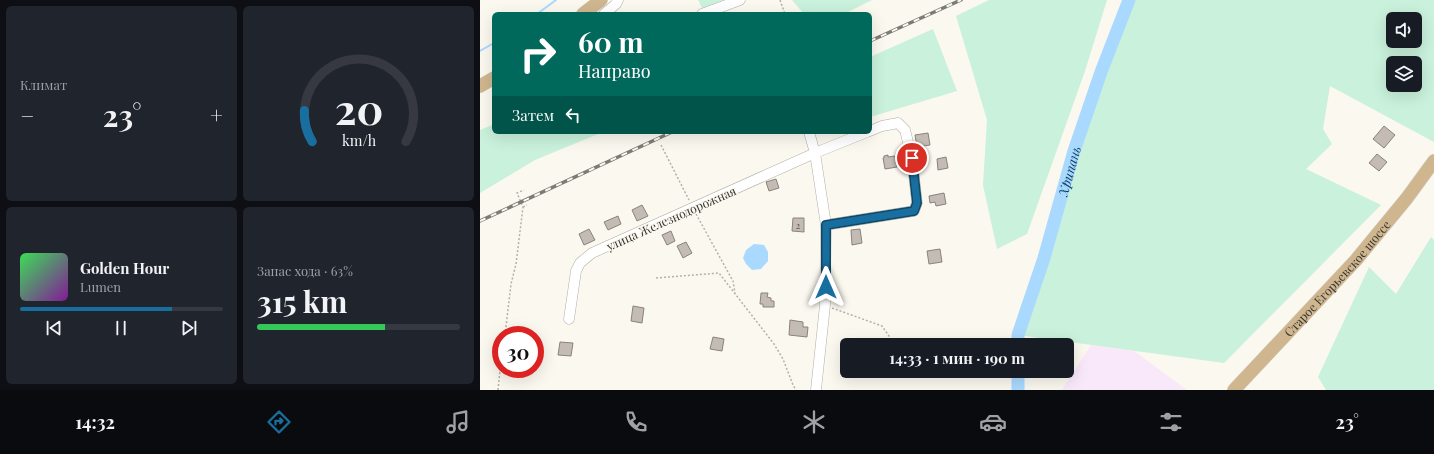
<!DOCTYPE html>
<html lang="ru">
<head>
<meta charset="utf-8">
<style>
  :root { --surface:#171b24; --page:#20242c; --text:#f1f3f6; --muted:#9ea1a6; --line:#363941; --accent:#186e9e }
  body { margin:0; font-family:"Playfair Display",serif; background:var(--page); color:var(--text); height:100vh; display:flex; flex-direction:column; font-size:15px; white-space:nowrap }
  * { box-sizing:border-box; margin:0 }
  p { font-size:13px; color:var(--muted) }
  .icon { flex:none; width:22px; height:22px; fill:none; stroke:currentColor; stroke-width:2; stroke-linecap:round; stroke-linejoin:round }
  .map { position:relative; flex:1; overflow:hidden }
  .side { display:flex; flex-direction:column; gap:6px; padding:6px; background:#0d0f14; width:480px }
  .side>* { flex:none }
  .top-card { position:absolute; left:12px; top:12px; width:380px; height:122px; border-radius:6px; box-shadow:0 4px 16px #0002; background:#00695c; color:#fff; overflow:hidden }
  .fabs { position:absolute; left:906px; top:12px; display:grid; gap:8px }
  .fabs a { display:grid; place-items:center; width:36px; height:36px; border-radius:6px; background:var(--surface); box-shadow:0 4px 16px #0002; font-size:20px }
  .speed { position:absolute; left:12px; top:326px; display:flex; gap:8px; font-size:20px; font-weight:700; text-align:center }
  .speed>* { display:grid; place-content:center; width:52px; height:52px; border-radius:50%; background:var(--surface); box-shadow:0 4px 16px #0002; line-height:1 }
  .speed .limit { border:6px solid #d22; background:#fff; color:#111 }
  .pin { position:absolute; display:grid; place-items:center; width:34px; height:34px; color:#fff; margin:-17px; border:2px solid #fff; border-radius:50%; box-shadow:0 1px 4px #0007 }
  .me { position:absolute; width:44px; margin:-22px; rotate:0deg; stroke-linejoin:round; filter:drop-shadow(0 0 3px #0008) }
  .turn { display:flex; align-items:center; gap:14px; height:84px; padding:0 20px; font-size:18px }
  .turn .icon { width:52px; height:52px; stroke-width:2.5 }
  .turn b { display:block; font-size:28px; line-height:34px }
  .then { display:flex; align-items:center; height:38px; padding:0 20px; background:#0003; gap:8px; font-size:15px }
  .big { font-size:30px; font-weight:700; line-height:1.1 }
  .side .card { flex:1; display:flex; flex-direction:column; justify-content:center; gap:6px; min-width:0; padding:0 14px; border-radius:6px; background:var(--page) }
  .side .dial { align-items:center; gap:0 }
  .dial svg { height:104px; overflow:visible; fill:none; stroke:var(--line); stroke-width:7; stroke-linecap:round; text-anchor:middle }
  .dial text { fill:var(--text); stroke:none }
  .song { display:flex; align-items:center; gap:12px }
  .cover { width:48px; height:48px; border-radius:6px; background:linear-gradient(135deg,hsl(130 70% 55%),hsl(290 70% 35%)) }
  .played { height:4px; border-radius:2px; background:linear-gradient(90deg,var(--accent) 75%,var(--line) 75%) }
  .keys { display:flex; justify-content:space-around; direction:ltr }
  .heat { display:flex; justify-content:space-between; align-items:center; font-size:22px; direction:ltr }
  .charge { height:6px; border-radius:3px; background:linear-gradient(90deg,#34c759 63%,var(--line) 0) }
  .side .tiles { flex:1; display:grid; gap:6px; grid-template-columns:repeat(2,1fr) }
  .trip { position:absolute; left:360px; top:338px; width:234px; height:40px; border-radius:6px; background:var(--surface); box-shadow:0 4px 16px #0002; font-weight:700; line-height:40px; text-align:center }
  .dock { display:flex; height:64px; justify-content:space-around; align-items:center; background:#090b0e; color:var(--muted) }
  .dock .icon { width:28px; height:28px }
  .dock .active { color:var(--accent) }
  .dock b { font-size:18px; color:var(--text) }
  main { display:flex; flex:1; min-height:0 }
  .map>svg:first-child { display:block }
  .industrial { fill:#f8e8fa }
  .green { fill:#c9f1db; fill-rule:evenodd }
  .water { fill:#aad9ff }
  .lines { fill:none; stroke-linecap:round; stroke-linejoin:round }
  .stream { stroke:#aad9ff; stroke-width:2 }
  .river { stroke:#aad9ff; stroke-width:13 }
  .building { fill:#c3bbb4; stroke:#8a837d }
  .minor-casing { stroke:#b0aea5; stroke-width:11 }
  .major-casing { stroke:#d7d6d6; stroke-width:14 }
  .path { stroke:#b3b1aa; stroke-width:1.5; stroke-dasharray:2 2; stroke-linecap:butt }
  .minor { stroke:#fff; stroke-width:10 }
  .major { stroke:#cfb68f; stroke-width:13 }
  .rail-casing { stroke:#7c7b75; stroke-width:3.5 }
  .rail { stroke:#faf8ef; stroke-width:2; stroke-dasharray:6; stroke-linecap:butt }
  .route-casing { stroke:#104867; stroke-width:10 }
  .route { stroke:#186e9e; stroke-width:7 }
  .labels { text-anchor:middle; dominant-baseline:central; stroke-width:3; stroke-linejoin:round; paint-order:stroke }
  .number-label { font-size:10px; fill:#585651 }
  .street-label { font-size:12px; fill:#353430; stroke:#faf8ef }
  .water-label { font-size:13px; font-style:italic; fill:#074063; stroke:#faf8ef }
</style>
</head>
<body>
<main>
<section class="side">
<div class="tiles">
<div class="card"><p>Климат</p>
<div class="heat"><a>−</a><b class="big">23°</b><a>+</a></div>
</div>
<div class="card dial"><svg viewBox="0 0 100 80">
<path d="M14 69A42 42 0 1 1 86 69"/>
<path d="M14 69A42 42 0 0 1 8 45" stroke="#186e9e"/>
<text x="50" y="56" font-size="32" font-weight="700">20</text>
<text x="50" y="72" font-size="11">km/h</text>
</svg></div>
<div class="card">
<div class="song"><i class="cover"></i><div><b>Golden Hour</b><p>Lumen</p></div></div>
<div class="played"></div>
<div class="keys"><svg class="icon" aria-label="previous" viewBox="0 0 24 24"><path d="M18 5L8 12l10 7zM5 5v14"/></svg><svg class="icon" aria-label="pause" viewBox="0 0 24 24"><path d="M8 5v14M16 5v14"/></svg><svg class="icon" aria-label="next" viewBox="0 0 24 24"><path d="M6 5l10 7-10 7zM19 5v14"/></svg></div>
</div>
<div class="card"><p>Запас хода · 63%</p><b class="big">315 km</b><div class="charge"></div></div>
</div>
</section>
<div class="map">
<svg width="954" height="390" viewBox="0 0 954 390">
  <rect width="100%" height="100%" fill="#faf8ef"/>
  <!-- industrial -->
  <path class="industrial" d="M 611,345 L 654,351 L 707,390 L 582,390 Z"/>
  <!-- green -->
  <g class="green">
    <path d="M 218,0 L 244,0 L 222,8 Z"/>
    <path d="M 312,0 L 392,0 L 364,14 L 324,14 Z"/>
    <path d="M 509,0 L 627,0 L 605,71 L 547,234 L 517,249 L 503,185 L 507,120 L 476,16 Z"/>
    <path d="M 649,0 L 954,0 L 954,142 L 850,86 L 843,129 L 852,144 L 826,169 L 901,205 L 744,363 L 538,335 L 564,258 L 594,151 L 621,72 ZM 913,19 L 935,19 L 935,41 L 913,41 ZM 913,63 L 935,63 L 935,85 L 913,85 Z"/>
    <path d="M 453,29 L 477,91 L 390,117 L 390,57 Z"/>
    <path d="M 14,124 L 14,132 L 123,132 L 55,160 L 0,193 L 0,130 Z"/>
    <path d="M 951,237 L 954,240 L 954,390 L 846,390 L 838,377 L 889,267 L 916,294 Z"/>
  </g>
  <!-- water -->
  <path class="water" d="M 274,244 L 284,245 L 288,252 L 288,261 L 281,269 L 272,270 L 266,264 L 263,258 L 266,250 Z"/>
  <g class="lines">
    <!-- stream -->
    <g class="stream">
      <path d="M 57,14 L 76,0"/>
      <path d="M 0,51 L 14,43"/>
    </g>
    <!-- river -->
    <g class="river">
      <path id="s1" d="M 538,345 L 538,335 L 564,258 L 594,151 L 621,72 L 649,0"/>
      <path d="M 538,390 L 538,371"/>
    </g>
  </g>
  <!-- building -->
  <g class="building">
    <path d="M 904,126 L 915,135 L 904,148 L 893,139 Z"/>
    <path d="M 448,133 L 450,145 L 437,147 L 435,135 Z"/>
    <path d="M 897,154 L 907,162 L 899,171 L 889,163 Z"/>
    <path d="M 408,155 L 408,157 L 415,156 L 417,167 L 405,169 L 403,158 L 404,158 L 404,156 Z"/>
    <path d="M 466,157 L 468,168 L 458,170 L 457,159 Z"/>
    <path d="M 296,179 L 299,188 L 289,191 L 286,182 Z"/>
    <path d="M 464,193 L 466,204 L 456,206 L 455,202 L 450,203 L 449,196 Z"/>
    <path d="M 162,205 L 168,216 L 157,221 L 152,210 Z"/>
    <path d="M 138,216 L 141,224 L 128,230 L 124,222 Z"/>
    <path d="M 313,218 L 324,218 L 324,232 L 312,231 Z"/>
    <path d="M 109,229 L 115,240 L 104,245 L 99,234 Z"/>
    <path d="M 380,229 L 382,243 L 372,245 L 371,230 Z"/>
    <path d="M 191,231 L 195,241 L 187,245 L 182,235 Z"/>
    <path d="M 206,242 L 212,253 L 203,258 L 197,246 Z"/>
    <path d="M 460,249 L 462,262 L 449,264 L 447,251 Z"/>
    <path d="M 281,293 L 288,293 L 287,297 L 291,298 L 291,301 L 294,301 L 294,307 L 283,307 L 283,304 L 280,304 Z"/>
    <path d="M 153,306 L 164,308 L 162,323 L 151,321 Z"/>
    <path d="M 310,320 L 323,322 L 323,327 L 328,327 L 327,337 L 309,335 Z"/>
    <path d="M 233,337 L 244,339 L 242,351 L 230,349 Z"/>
    <path d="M 80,342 L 93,343 L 91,356 L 78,355 Z"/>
  </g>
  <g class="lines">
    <!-- minor casing -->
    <g class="minor-casing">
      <g id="minor">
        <path d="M 124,14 L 136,4 L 138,0"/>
        <path d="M 222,14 L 260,0"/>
        <path d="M 329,132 L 335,153 L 346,225 L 345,305 L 336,390"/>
        <path d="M 346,225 L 434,211 L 437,203 L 432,158 L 425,130 L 418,123 L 402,126 L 390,131"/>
        <path d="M 89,319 L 96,271 L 100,263 L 112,253 L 335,153 L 387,132"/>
      </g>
    </g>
    <!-- major casing -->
    <g class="major-casing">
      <g id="major">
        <path d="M 103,14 L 121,0"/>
        <path d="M 0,86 L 14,78"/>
        <path id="s2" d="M 754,390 L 876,260 L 927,198 L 954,161"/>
      </g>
    </g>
    <!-- path -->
    <g class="path">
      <path d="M 300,0 L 305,14"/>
      <path d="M 181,145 L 209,200"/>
      <path d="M 43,207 L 47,205"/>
      <path d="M 216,214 L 253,281 L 255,293"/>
      <path d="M 176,278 L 239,273 L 294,344 L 303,359 L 313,385 L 316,390"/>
      <path d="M 352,308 L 402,326 L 409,336 L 410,345"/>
      <path d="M 25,335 L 31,284 L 36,264 L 43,207 L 37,193 L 44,190"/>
      <path d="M 18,390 L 21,361"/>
    </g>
    <!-- minor -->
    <use href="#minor" class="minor"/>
    <!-- major -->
    <use href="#major" class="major"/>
    <!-- rail casing -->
    <g class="rail-casing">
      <g id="rail">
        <path d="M 390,41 L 481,0"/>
        <path d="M 0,221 L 192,132"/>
      </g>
    </g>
    <!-- rail -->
    <use href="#rail" class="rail"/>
  </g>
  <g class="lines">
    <!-- route casing -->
    <g class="route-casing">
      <path id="route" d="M 346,287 L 346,225 L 434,211 L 437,203 L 432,158"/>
    </g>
    <!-- route -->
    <use href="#route" class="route"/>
  </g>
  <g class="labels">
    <!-- number labels -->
    <g class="number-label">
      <text x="318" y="225">2</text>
    </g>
    <!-- street labels -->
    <g class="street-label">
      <text transform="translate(191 218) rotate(-24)">улица Железнодорожная</text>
      <text stroke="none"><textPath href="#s2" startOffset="152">Старое Егорьевское шоссе</textPath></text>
    </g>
    <!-- water labels -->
    <g class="water-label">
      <text stroke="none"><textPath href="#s1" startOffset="182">Хрипань</textPath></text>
    </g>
  </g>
</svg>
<div class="fabs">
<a><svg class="icon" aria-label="sound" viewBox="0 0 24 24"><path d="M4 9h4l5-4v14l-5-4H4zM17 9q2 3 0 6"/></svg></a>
<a><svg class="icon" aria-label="layers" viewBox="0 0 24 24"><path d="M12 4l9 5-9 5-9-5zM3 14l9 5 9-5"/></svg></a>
</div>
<div class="speed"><div class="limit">30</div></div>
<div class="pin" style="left:432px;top:158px;background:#d93025"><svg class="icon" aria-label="arrive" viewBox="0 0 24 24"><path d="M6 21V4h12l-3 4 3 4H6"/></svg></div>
<svg class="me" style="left:346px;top:287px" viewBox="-20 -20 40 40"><path d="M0-17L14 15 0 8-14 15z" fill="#186e9e" stroke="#fff" stroke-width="4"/></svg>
<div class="trip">14:33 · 1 мин · 190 m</div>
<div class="top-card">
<div class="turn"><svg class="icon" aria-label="right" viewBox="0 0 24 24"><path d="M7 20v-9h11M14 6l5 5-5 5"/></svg><div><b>60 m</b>Направо</div></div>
<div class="then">Затем<svg class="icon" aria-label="left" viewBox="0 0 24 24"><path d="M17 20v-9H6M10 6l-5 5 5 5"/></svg></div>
</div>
</div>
</main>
<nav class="dock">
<b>14:32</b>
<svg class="icon active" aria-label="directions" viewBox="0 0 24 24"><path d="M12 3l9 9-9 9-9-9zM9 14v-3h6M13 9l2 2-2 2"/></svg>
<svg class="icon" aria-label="music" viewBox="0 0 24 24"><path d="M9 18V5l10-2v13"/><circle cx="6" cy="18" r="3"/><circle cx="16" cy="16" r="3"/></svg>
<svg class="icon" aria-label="phone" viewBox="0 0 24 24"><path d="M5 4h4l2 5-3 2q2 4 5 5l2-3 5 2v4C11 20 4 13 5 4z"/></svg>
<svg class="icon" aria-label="climate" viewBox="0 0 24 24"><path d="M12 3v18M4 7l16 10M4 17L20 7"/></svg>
<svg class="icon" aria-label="car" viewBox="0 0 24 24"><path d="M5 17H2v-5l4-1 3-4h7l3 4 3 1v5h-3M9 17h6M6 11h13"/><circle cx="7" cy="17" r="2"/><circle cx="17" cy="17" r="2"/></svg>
<svg class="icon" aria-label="filters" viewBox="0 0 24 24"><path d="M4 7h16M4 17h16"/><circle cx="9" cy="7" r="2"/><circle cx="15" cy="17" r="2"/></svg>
<b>23°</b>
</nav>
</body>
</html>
